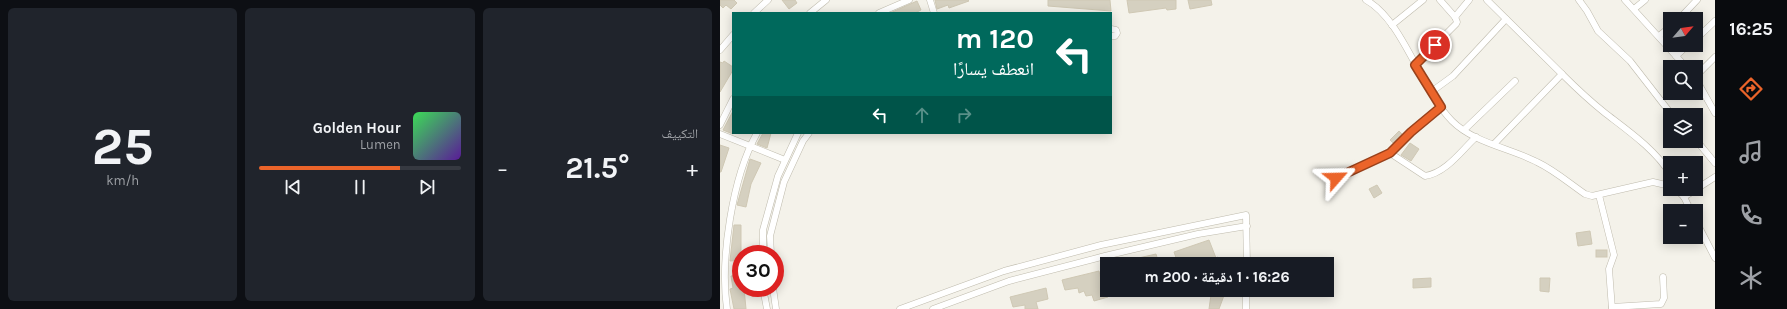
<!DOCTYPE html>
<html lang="ar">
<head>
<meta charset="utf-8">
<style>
  :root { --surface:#171b24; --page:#20242c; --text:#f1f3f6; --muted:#9ea1a6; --line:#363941; --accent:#eb642a }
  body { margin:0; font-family:Karla,"Noto Naskh Arabic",sans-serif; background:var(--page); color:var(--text); direction:rtl; height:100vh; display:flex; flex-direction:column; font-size:15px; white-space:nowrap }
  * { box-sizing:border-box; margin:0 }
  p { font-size:13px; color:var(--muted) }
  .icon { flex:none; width:22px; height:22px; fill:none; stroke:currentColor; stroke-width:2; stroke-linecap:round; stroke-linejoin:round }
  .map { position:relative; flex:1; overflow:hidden; direction:ltr }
  .details { display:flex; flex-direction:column; gap:8px; padding:8px; background:#0d0f14; width:720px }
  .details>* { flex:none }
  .guide { position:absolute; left:12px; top:12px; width:380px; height:122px; border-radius:0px; box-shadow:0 2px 10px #0003; direction:rtl; background:#00695c; color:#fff; overflow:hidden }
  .needle { width:26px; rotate:62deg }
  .tools { position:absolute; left:943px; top:12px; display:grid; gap:8px }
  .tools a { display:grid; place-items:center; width:40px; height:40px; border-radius:0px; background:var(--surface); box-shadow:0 2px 10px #0003; font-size:20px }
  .speed { position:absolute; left:12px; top:245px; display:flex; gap:8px; font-size:20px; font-weight:700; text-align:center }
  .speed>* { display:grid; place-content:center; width:52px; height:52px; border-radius:50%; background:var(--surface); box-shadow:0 2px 10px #0003; line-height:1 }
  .speed .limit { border:6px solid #d22; background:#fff; color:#111 }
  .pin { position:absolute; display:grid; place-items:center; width:34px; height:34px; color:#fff; margin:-17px; border:2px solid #fff; border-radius:50%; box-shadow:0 1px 4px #0007 }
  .me { position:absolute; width:44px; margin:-22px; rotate:65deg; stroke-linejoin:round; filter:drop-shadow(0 0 3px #0008) }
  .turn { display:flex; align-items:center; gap:14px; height:84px; padding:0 12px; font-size:18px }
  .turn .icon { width:52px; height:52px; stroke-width:2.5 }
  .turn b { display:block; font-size:28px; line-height:34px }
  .lanes { display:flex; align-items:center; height:38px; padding:0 12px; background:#0003; justify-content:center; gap:20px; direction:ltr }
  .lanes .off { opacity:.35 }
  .big { font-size:30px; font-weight:700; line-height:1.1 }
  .details .card { flex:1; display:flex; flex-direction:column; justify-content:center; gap:6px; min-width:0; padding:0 14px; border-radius:6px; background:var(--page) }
  .details .dial { align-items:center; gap:0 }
  .dial b { font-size:52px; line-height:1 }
  .song { display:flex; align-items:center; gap:12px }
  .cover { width:48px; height:48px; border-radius:6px; background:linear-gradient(135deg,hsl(130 70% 55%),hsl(270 70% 35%)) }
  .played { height:4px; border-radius:2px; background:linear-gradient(90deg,var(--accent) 70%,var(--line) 70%) }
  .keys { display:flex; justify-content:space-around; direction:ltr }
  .heat { display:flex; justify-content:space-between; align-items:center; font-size:22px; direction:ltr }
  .details .tiles { flex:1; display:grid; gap:8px; grid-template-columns:repeat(3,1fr) }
  .trip { position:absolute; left:380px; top:257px; width:234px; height:40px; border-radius:0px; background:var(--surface); box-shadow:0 2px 10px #0003; font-weight:700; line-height:40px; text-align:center; direction:rtl }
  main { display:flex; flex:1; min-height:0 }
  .dock { display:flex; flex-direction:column; width:72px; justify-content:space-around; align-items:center; background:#090b0e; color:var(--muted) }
  .dock .icon { width:28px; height:28px }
  .dock .selected { color:var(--accent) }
  .dock b { font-size:18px; color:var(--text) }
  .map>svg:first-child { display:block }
  .building { fill:#d5d0c0; stroke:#cfc8b4 }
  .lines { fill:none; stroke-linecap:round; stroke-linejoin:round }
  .street-casing { stroke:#bfbbad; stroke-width:7 }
  .street { stroke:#fff; stroke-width:6 }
  .route-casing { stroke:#99411b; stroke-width:10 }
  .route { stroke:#eb642a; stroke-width:7 }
</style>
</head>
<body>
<main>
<nav class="dock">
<b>16:25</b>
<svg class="icon selected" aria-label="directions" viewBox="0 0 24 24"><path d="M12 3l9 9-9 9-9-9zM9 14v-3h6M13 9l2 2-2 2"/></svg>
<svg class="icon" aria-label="music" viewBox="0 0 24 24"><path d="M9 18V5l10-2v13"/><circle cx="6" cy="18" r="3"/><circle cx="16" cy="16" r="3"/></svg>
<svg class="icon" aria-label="phone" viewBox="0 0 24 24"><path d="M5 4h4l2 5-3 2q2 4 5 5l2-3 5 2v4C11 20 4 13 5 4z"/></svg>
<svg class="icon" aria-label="climate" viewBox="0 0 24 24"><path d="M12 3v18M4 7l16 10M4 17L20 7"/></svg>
</nav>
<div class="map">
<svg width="995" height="309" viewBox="0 0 995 309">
  <rect width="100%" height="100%" fill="#f4f2ea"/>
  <!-- building -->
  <g class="building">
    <path d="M 0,0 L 14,0 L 17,3 L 11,9 L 6,5 L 3,8 L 0,5 Z"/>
    <path d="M 62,0 L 75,0 L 77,3 L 69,9 Z"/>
    <path d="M 215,0 L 248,0 L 249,1 L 229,8 L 228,5 L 217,9 Z"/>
    <path d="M 328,0 L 390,0 L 391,11 L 328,6 Z"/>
    <path d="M 407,0 L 456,0 L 456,9 L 447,10 L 446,8 L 409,13 Z"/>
    <path d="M 468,0 L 491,0 L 492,5 L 470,9 Z"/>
    <path d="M 197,1 L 201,10 L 195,13 L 170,13 Z"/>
    <path d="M 4,61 L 13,67 L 13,70 L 0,92 L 0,62 L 3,63 Z"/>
    <path d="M 13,111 L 13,134 L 3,130 Z"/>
    <path d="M 679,131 L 682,134 L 673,143 L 670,140 Z"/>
    <path d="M 43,133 L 51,133 L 47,148 L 37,144 Z"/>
    <path d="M 690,143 L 699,149 L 691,161 L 681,155 Z"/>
    <path d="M 0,145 L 9,148 L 1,172 L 0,172 Z"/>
    <path d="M 30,159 L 41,163 L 31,184 L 26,207 L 17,205 Z"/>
    <path d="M 657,185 L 662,193 L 654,198 L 649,189 Z"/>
    <path d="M 14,225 L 21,225 L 21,260 L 10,261 Z"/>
    <path d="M 870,231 L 872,244 L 858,246 L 856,233 Z"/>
    <path d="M 489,240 L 496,258 L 498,257 L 501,264 L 475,264 L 470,261 L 458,263 L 454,252 Z"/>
    <rect x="876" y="250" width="11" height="7"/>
    <path d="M 436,254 L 439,264 L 402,264 L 401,262 Z"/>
    <path d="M 379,271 L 383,288 L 385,288 L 388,297 L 374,301 L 372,295 L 366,296 L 364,291 L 359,293 L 358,288 L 345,290 L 342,280 Z"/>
    <path d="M 21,275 L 21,288 L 24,288 L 26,309 L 14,309 L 10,289 L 13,288 L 11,276 Z"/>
    <path d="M 711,278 L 711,287 L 693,288 L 693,279 Z"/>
    <path d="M 820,278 L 830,278 L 829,292 L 820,291 Z"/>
    <path d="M 326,288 L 328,299 L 316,302 L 318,309 L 305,309 L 305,305 L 293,307 L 290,297 Z"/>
    <path d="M 506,290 L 499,309 L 489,309 L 491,295 Z"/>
  </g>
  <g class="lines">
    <!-- street casing -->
    <g class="street-casing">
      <g id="street">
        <path d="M 210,0 L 214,13"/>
        <path d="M 646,0 C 683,20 701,90 732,121 C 754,143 790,148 817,162 C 834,170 849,183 865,194 L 872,196 L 933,182 L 950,186"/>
        <path d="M 720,0 L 735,17 L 749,0"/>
        <path d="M 767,0 L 842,74 L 774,144"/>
        <path d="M 859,0 L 867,11 L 878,31 L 910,61 L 952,115"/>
        <path d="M 905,0 L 966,67"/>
        <path d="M 914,9 L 925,0"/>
        <path d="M 34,13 L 48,0"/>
        <path d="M 90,13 L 106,0"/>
        <path d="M 159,13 L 189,0"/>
        <path d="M 959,19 L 977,0"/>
        <path d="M 672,25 L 703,0"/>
        <path d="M 391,29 L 396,30 L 397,33 L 395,36 L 391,36"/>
        <path d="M 939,36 L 950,27"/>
        <path d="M 976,39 L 995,21"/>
        <path d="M 0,50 L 13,35"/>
        <path d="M 956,56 L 968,45"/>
        <path d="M 695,65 L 736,24 L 737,22 L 735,17"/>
        <path d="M 842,74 C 856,88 870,101 885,113 C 907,130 936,150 950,174"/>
        <path d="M 976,76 L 995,57"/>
        <path d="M 976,79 L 995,113"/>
        <path d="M 711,92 L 733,76 L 786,19"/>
        <path d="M 0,125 L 13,99"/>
        <path d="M 744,130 L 795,81"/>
        <path d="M 0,134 L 65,160"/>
        <path d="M 976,140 L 995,163"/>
        <path d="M 670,153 L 691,132 L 721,107"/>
        <path d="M 616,178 L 670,153 L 705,176 C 726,173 741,151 756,137"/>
        <path d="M 956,189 L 964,197 L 971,211"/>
        <path d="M 879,195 L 894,255 L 889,269 L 892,309"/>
        <path d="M 964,197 L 995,177"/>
        <path d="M 976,221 L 995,258"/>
        <path d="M 43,254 L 43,230 L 58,176 L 78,133"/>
        <path d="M 51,254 L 50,236 L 64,182 L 83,141 L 89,133"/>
        <path d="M 43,288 L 47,309"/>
        <path d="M 53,288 L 56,309"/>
        <path d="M 892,307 L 941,304 L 944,298 L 943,277"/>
        <path d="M 7,309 C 0,259 12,178 37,133"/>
        <path d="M 180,309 L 284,271 L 381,245 L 526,215 L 527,264"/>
        <path d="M 213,309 L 289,281 L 385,256 L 478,234 L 527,226"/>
        <path d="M 526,309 L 526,290"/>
      </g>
    </g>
    <!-- street -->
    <use href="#street" class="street"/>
  </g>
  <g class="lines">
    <!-- route casing -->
    <g class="route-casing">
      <path id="route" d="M 616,178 L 670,153 L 691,132 L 721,107 L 695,65 L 715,45"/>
    </g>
    <!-- route -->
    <use href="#route" class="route"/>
  </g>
</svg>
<div class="tools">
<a><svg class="needle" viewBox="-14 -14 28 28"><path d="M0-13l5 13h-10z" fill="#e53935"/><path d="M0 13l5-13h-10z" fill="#9ea1a6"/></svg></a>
<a><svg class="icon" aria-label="search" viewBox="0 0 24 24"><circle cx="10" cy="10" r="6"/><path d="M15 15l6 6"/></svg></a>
<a><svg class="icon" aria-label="layers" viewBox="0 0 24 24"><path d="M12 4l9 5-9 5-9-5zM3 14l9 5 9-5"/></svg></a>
<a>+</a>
<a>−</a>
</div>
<div class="speed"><div class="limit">30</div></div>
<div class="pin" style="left:715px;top:45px;background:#d93025"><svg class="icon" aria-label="arrive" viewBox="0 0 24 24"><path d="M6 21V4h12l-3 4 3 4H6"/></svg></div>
<svg class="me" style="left:616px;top:178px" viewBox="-20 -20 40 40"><path d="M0-17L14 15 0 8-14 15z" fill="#eb642a" stroke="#fff" stroke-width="4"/></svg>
<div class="trip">16:26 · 1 دقيقة · 200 m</div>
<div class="guide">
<div class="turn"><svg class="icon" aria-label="left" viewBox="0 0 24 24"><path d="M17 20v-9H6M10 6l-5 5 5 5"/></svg><div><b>120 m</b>انعطف يسارًا</div></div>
<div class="lanes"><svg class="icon" aria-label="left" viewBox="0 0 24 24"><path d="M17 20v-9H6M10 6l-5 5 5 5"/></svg><svg class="icon off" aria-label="ahead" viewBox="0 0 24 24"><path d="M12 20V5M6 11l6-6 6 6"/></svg><svg class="icon off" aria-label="right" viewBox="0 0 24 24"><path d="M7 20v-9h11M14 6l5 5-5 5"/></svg></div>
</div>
</div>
<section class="details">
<div class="tiles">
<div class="card"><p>التكييف</p>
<div class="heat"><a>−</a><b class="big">21.5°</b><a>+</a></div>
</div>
<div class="card">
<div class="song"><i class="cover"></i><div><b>Golden Hour</b><p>Lumen</p></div></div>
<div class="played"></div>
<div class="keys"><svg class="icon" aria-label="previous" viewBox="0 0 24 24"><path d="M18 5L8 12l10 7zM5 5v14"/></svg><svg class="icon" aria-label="pause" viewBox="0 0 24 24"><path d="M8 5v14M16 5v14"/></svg><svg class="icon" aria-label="next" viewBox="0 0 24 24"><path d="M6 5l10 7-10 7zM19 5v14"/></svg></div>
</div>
<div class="card dial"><b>25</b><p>km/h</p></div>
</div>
</section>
</main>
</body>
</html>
